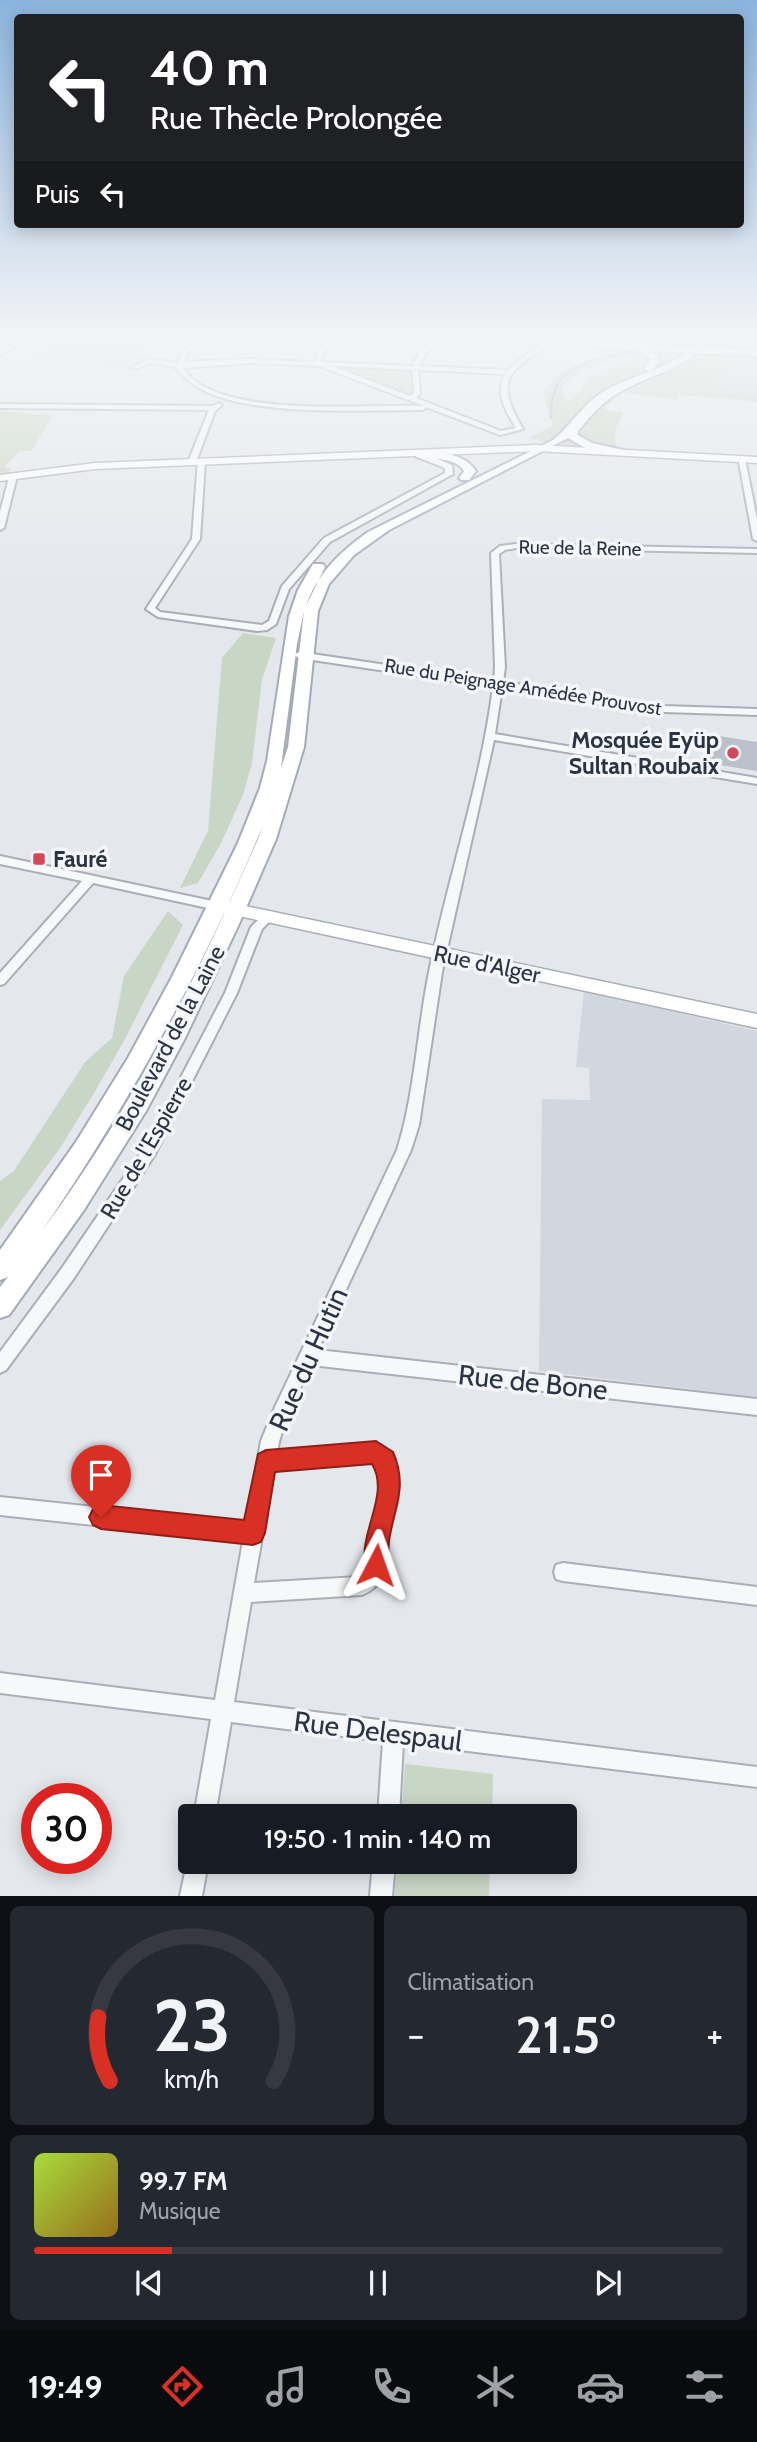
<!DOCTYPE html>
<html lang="fr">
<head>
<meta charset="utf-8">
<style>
  :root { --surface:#171b24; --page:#242831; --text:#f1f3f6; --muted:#9ea1a6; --line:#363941; --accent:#d93025 }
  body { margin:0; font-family:Cabin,sans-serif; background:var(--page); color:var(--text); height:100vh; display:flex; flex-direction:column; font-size:26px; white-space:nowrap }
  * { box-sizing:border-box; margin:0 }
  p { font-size:23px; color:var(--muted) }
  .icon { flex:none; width:38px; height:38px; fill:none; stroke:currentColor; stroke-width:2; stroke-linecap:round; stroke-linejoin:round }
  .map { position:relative; height:1896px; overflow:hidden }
  .sheet { display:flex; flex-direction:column; gap:10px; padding:10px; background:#0d0f14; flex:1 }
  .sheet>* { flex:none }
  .banner { position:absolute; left:14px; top:14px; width:730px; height:214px; border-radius:7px; box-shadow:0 4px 18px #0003; background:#202124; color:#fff; overflow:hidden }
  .speed { position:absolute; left:21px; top:1783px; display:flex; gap:14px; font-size:35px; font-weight:700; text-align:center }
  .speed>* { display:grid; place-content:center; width:91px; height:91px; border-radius:50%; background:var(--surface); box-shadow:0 4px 18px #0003; line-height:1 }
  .speed .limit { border:10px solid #d22; background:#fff; color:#111 }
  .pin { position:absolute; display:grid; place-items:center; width:60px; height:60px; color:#fff; margin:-72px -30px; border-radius:50% 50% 50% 0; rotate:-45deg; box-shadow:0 0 7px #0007 }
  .pin .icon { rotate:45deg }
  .me { position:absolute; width:77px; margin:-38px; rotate:4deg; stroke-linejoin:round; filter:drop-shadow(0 0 5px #0008) }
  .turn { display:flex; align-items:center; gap:24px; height:147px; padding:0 21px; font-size:32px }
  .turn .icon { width:91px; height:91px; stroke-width:2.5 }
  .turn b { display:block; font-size:49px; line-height:60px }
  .then { display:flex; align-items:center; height:66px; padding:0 21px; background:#0003; gap:14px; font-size:26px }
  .big { font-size:52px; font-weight:600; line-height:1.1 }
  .sheet .tile { flex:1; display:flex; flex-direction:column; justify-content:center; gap:10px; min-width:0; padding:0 24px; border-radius:10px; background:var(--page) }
  .sheet .dial { align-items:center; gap:0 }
  .dial svg { height:182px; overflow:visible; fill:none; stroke:var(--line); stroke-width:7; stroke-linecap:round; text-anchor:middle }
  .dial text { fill:var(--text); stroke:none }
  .song { display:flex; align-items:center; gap:21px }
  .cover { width:84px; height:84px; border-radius:10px; background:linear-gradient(135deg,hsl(80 70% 55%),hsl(40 70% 35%)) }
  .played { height:7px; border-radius:4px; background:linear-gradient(90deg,var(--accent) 20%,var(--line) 20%) }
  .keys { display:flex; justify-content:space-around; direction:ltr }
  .heat { display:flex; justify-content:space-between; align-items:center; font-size:38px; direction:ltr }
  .sheet .tiles { flex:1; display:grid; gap:10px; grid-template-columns:1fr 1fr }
  .tile:last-child { grid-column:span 2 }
  .trip { position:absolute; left:178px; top:1804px; width:399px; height:70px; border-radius:7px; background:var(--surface); box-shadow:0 4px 18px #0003; font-weight:600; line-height:70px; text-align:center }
  .dock { display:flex; height:112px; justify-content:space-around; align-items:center; background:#090b0e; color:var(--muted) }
  .dock .icon { width:49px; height:49px }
  .dock .current { color:var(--accent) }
  .dock b { font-size:32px; color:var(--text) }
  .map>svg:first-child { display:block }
  .built { fill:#d2d6de }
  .green { fill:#c9d6c5; fill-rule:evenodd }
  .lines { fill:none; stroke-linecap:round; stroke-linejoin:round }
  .stream { stroke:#9fb4cc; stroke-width:2.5 }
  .building { fill:#bbc0ca }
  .street-casing { stroke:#a9aeb7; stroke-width:4 }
  .secondary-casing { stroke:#a9aeb7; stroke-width:3 }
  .primary-casing { stroke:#a3abb8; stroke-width:4 }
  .street { fill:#f7f8fa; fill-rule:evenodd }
  .secondary { fill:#fff; fill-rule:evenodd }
  .primary { fill:#fff; fill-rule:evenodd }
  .route { fill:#d93025; stroke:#8d1f18; stroke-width:2 }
  .poi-dot { fill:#d1495b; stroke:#f4f6f9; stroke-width:2.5 }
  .labels { text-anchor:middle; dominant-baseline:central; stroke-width:7; stroke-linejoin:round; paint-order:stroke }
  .far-street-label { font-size:19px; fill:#2b3445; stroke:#f4f6f9 }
  .poi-label { font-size:23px; font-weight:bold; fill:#2b3445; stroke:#f4f6f9; text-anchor:end }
  .street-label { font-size:23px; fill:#2b3445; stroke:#f4f6f9 }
  .near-street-label { font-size:28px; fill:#2b3445; stroke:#f4f6f9 }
</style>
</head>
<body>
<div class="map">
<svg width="757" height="1896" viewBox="0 0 757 1896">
  <rect width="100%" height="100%" fill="#e4e7ec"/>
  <!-- built -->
  <g class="built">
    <path d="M 62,336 L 158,336 L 152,339 L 160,341 L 138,354 L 149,357 L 126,368 L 34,361 Z"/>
    <path d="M 757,354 L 757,397 L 710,385 Z"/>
    <path d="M 584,991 L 757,1031 L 757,1397 L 539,1371 L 542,1099 L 590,1100 L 589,1068 L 576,1067 Z"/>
  </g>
  <!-- green -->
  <g class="green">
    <path d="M 642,336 L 724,336 L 757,346 L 757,354 L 710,384 L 757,397 L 757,403 L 725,398 L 679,395 L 677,399 L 620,393 L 604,409 L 623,413 L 615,430 L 616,448 L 563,446 L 529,438 L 552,426 L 552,420 L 549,420 L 544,391 L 560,372 L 643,343 ZM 632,354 L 632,359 L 587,379 L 580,392 L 566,402 L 562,386 L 585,370 Z"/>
    <path d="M 328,365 L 410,372 L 411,397 Z"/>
    <path d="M 0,411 L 53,415 L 31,451 L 20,451 L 4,467 L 12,468 L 7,473 L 0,474 Z"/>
    <path d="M 243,633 L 276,638 L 262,679 L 252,763 L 243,795 L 220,845 L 198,883 L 180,888 L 208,831 L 222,658 Z"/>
    <path d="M 168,911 L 183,925 L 125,1039 L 94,1093 L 60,1148 L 0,1230 L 0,1181 L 14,1171 L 85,1062 L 112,1038 L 124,976 Z"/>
    <path d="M 405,1764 L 493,1774 L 492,1816 L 401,1816 Z"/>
    <path d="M 397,1862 L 490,1862 L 489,1896 L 394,1896 Z"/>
  </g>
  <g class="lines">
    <!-- stream -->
    <g class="stream">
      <path d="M 652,343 L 664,336"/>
      <path d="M 551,417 C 550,362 591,361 634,351"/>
    </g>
  </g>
  <!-- building -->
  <path class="building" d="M 712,735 L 757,742 L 757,771 L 707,763 Z"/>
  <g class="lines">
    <!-- street casing -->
    <g class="street-casing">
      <g id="street">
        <path d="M 207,336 L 214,336 L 188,352 L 184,362 L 250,359 L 314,362 L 318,351 L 333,336 L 339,336 L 323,353 L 320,362 L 413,366 C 418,352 431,336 447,336 L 425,354 L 419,366 L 508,370 L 515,363 L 552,336 L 558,336 C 518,371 488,370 523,429 L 500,435 L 426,407 L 423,410 C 367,410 237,418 193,384 C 187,380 182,374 177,369 L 176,367 L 150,363 L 136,369 L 131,368 L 149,359 L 178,363 L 183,350 ZM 250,363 L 319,366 L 424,406 C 365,404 247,416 198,383 C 192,379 187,372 182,368 ZM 332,366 L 412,370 L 414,393 L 410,396 ZM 418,370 L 505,374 C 495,394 505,410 516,428 L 501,431 L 416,398 L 420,394 Z"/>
        <path d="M 14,344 L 16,347 L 0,355 L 0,351 Z"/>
        <path d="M 0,404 L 213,406 L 219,403 L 222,405 L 215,411 L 196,462 L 192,464 L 188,462 L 209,410 L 0,408 Z"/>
        <path d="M 417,453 L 423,453 L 452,465 L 453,474 L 330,542 L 289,589 L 276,624 L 267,630 L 257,631 L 158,617 L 146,609 L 192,539 L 198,460 L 205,462 L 200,539 L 155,608 L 160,612 L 262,625 L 269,621 L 282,586 L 324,538 L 445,473 L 445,468 L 417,457 Z"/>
        <path d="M 738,457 L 745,459 L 757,519 L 757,541 L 753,539 Z"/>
        <path d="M 10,474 L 17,476 L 4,528 L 0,530 L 0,512 Z"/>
        <path d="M 516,544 L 757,549 L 757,553 L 516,548 L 505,550 L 499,554 L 505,667 L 503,682 L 664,706 L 757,709 L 757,715 L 664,712 L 502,688 L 495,734 L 757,778 L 757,784 L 494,740 L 442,972 L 419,1125 L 411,1150 L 318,1350 L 757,1399 L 757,1415 L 311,1365 C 298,1393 282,1422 277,1452 L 378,1444 C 396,1452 401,1485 397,1503 C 394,1513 389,1523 387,1534 C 381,1558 392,1583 362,1595 L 251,1602 L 234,1702 L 757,1767 L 757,1787 L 403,1743 L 399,1816 L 378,1816 L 383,1741 L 231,1722 L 215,1816 L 194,1816 L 211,1719 L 0,1693 L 0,1673 L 215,1700 L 243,1541 L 0,1515 L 0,1497 L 246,1523 L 261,1441 L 275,1407 L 397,1150 C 415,1093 417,1031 429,972 C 448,876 481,783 493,687 L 299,658 L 294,655 L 299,652 L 494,681 L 495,667 L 491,553 L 500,546 ZM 374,1462 L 378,1466 L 380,1499 L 368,1536 L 367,1566 L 358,1577 L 254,1583 L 274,1470 Z"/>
        <path d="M 0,856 L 217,902 L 223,906 L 217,910 L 93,883 L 4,984 L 0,985 L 0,973 L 82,881 L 0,864 Z"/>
        <path d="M 268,913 L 274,917 L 262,929 L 237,993 L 154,1156 L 74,1278 L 6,1370 L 0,1373 L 0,1352 L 62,1268 L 144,1148 L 225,993 L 251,927 L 264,914 Z"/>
        <path d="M 563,1563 L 757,1587 L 757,1605 L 563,1581 L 556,1579 L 554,1572 L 556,1565 Z"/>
        <path d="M 189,1854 L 191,1862 L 208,1862 L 202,1896 L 180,1896 Z"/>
        <path d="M 373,1862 L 395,1862 L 392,1896 L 370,1896 Z"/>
      </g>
    </g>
    <!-- secondary casing -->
    <g class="secondary-casing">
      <g id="secondary">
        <path d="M 491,336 L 757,350 L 757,356 L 649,351 L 657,355 L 659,362 L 650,372 L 645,369 L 650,358 L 635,350 L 495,339 Z"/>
        <path d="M 710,336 L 721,336 L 747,346 L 740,348 Z"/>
        <path d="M 536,445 L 757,457 L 757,463 L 536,451 L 95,469 L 0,481 L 0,475 L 95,463 Z"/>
        <path d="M 217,900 L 757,1014 L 757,1028 L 211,910 L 209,906 L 211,902 Z"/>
      </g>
    </g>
    <!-- primary casing -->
    <g class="primary-casing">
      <g id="primary">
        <path d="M 700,336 L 709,336 C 691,368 658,372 627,388 C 606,398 593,413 578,431 L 578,435 L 592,443 L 623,450 L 623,454 L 585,448 L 568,438 L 389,530 L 354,555 L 329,584 L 318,611 L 304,747 L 276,839 L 239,924 L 185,1038 L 146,1111 L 84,1210 L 9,1315 L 0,1318 L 0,1287 L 8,1277 L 0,1280 L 0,1250 L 76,1142 L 128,1058 L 172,977 L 238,843 L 260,788 L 267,761 L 289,616 L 298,590 L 313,564 L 323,564 L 325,567 L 306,606 C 317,574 340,552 368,532 L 553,440 C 568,428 578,412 592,400 C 624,372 677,374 700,336 ZM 304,611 L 288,747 L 281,768 L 297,644 ZM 263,825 L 258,839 C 197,977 132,1110 42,1231 C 129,1104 204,967 263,825 Z"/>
        <path d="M 420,452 C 441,453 463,452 476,471 L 469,480 L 461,480 L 459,478 L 464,471 C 455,456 431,460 416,457 L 416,453 Z"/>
      </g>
    </g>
    <!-- street -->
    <use href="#street" class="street"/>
    <!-- secondary -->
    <use href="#secondary" class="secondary"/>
    <!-- primary -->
    <use href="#primary" class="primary"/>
  </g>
  <!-- sky -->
  <linearGradient id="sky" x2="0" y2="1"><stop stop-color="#8bb4dd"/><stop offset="0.56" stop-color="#f3f4f6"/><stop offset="1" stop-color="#f3f4f6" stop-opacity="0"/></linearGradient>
  <rect width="757" height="601" fill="url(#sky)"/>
  <!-- route -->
  <path class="route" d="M 376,1441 L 393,1452 C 407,1484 396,1504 390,1535 C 387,1548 390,1561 385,1574 L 376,1577 L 368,1574 C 353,1538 392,1497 372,1464 L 275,1472 L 265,1533 L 261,1542 L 253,1545 L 101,1529 L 93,1525 L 89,1517 L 93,1509 L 101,1505 L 244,1520 L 258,1454 L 266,1450 Z"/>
  <!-- markers -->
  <g class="poi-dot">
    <circle cx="733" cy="753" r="7"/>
    <rect x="32" y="852" width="14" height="14" rx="3.5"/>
  </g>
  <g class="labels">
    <!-- far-street labels -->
    <g class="far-street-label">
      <text transform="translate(580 548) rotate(1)">Rue de la Reine</text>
      <text transform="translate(523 687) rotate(9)">Rue du Peignage Amédée Prouvost</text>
    </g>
    <!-- poi labels -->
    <g class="poi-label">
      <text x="719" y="740">Mosquée Eyüp<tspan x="719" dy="26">Sultan Roubaix</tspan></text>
      <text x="53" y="859" text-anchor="start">Fauré</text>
    </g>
    <!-- street labels -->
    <g class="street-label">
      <text transform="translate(487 964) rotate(12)">Rue d'Alger</text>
      <text transform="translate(170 1038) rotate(-62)">Boulevard de la Laine</text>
      <text transform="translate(146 1148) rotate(-60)">Rue de l'Espierre</text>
    </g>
    <!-- near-street labels -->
    <g class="near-street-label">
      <text transform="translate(308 1359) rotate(-66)">Rue du Hutin</text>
      <text transform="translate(533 1382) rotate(6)">Rue de Bone</text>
      <text transform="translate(378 1731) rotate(7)">Rue Delespaul</text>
    </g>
  </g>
</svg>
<div class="speed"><div class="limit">30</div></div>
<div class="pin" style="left:101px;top:1517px;background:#d93025"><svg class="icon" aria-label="arrive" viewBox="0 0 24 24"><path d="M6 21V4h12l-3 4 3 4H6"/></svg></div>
<svg class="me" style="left:376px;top:1565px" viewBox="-20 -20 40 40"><path d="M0-17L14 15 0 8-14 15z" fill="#d93025" stroke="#fff" stroke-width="4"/></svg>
<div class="trip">19:50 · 1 min · 140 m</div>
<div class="banner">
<div class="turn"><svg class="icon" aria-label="left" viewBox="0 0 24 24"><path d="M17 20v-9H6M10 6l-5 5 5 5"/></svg><div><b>40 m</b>Rue Thècle Prolongée</div></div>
<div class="then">Puis<svg class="icon" aria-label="left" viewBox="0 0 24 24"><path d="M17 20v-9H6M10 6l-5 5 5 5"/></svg></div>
</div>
</div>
<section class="sheet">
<div class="tiles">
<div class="tile dial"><svg viewBox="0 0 100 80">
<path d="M14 69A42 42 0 1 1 86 69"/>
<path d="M14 69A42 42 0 0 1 9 41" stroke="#d93025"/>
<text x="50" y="56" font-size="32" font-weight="700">23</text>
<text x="50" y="72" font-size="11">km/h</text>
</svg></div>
<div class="tile"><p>Climatisation</p>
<div class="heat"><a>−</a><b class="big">21.5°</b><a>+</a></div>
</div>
<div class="tile">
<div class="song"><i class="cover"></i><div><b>99.7 FM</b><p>Musique</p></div></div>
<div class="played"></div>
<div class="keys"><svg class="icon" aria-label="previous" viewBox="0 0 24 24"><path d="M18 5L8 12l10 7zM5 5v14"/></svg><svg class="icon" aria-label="pause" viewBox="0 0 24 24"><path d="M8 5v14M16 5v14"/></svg><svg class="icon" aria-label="next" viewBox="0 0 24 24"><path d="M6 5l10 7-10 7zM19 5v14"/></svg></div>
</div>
</div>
</section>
<nav class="dock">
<b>19:49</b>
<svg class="icon current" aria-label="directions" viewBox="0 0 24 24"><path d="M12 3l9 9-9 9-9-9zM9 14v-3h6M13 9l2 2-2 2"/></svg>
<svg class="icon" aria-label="music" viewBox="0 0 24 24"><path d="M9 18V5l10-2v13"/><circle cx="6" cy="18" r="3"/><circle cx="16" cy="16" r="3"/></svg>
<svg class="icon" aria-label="phone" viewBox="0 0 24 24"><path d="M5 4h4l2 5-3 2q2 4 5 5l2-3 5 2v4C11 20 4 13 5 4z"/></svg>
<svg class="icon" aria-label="climate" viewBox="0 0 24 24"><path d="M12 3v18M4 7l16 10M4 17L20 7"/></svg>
<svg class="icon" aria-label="car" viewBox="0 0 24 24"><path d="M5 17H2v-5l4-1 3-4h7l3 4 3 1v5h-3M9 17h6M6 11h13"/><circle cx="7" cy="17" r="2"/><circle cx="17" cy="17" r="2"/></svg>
<svg class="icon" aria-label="filters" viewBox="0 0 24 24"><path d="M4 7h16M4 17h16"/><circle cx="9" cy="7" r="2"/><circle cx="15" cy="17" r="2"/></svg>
</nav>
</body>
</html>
